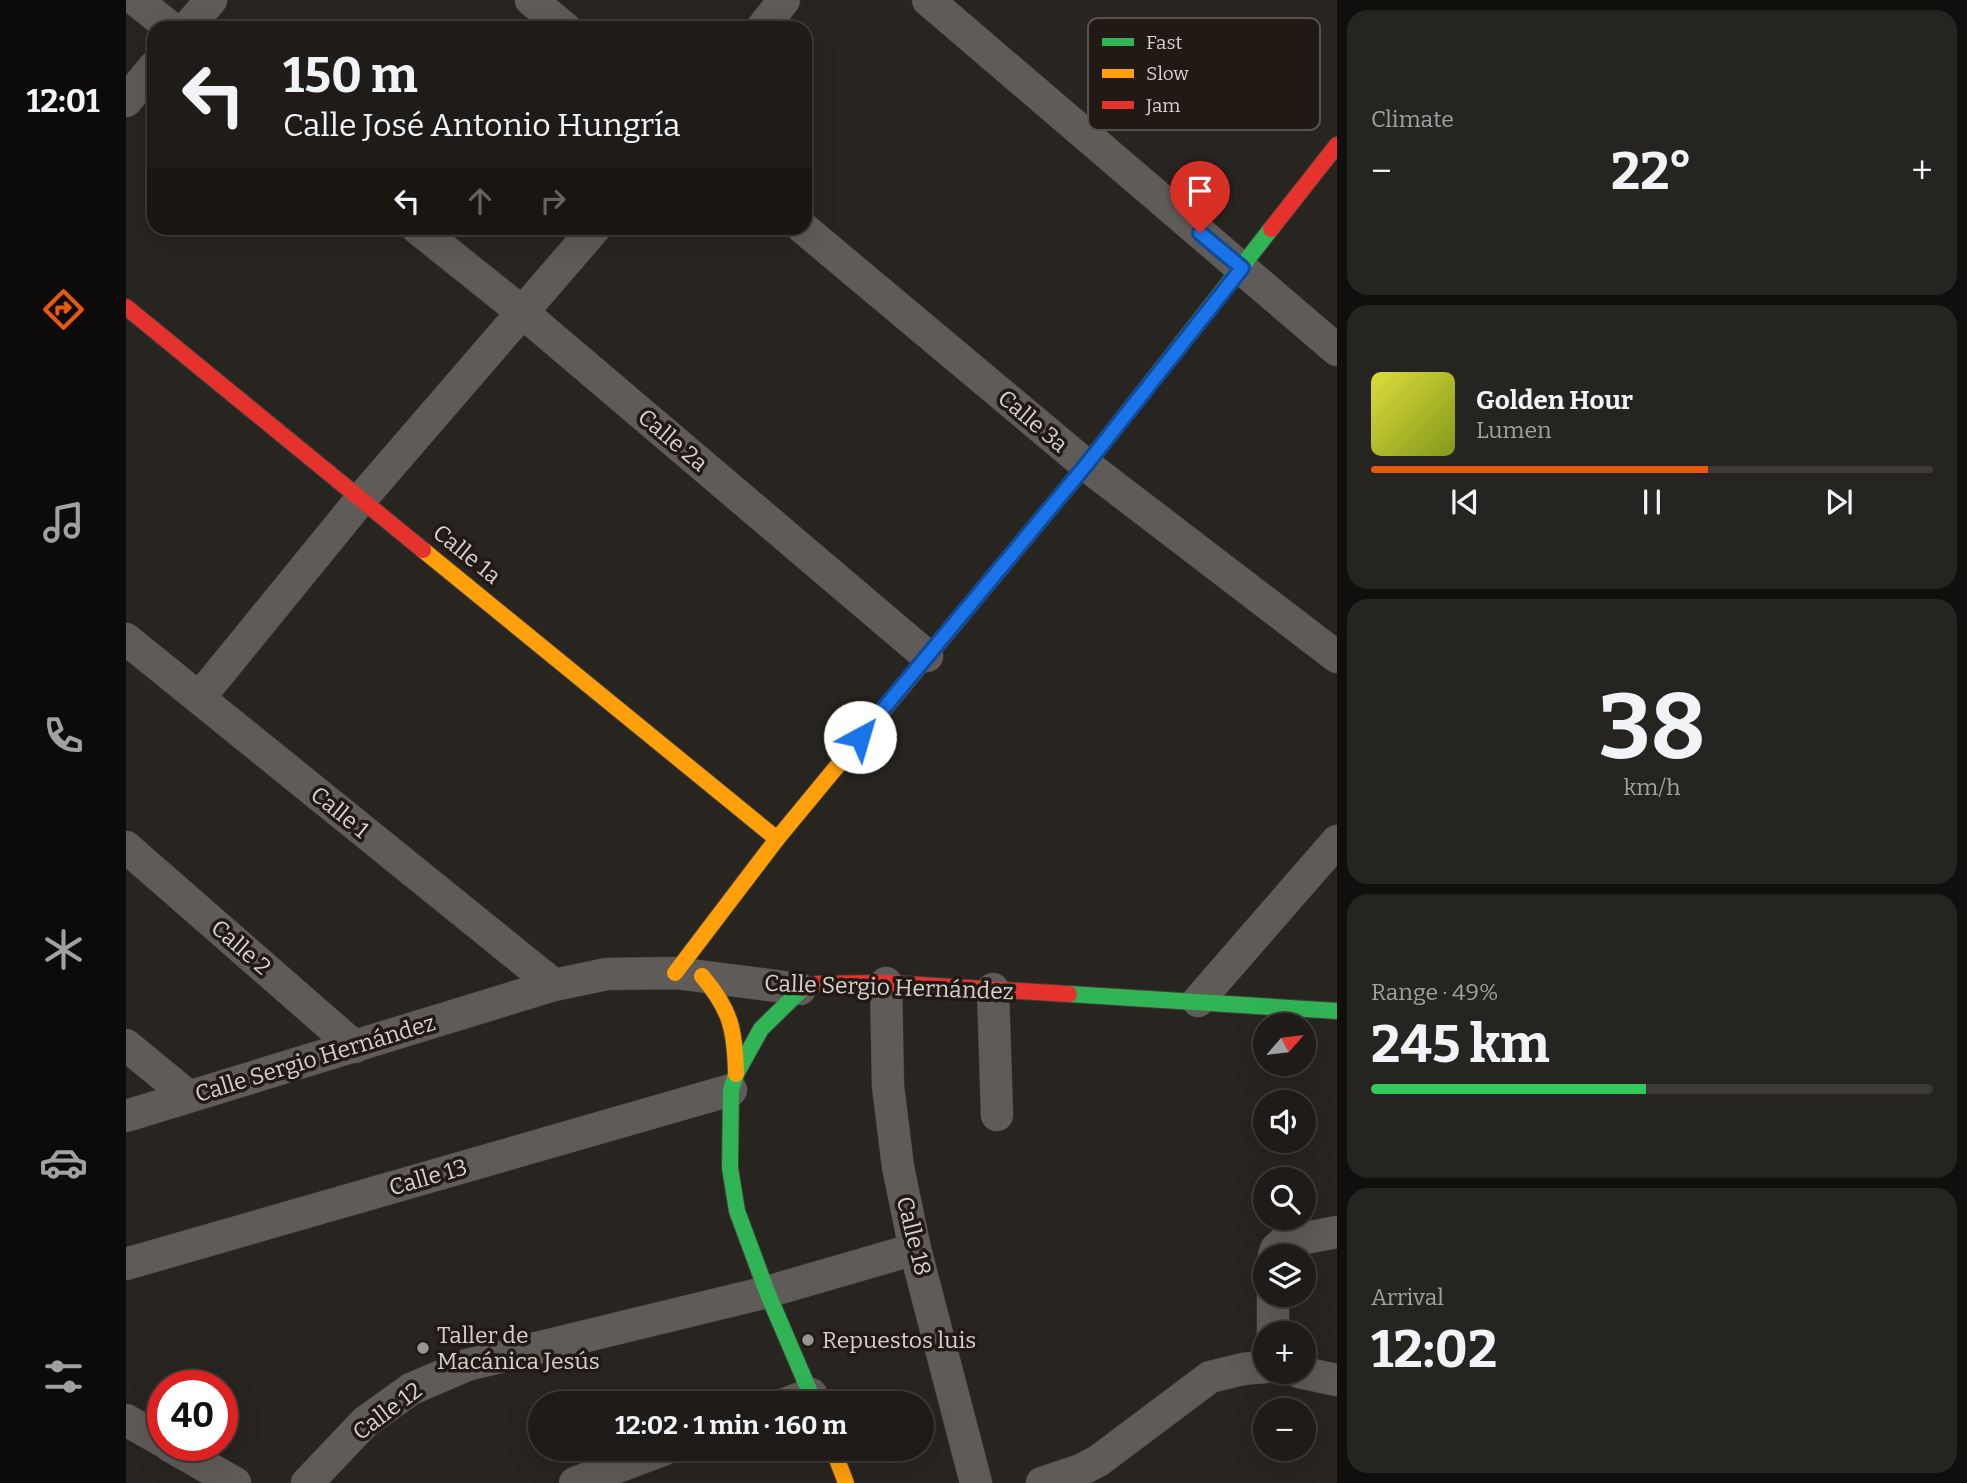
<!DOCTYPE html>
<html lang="en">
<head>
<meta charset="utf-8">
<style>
  :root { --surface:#1e1b18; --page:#262421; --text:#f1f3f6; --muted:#a1a1a2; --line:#3c3937; --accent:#ea580c }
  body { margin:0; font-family:Bitter,serif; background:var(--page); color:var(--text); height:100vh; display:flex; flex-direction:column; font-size:26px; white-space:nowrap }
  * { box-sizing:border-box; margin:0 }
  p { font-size:23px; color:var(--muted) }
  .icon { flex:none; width:38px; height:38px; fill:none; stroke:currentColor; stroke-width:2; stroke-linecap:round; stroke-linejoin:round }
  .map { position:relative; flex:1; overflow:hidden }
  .side { display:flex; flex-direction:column; gap:10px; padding:10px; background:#100f0d; width:630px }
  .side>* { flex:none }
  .top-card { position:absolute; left:21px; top:21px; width:665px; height:214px; border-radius:21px; box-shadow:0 7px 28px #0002,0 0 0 2px var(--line); background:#1e1b18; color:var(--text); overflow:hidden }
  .needle { width:46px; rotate:62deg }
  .buttons { position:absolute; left:1127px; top:1013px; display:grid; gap:14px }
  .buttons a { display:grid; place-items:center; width:63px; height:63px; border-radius:50%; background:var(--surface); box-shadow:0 7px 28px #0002,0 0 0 2px var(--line); font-size:35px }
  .speed { position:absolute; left:21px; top:1370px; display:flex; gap:14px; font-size:35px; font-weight:700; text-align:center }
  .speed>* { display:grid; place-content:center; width:91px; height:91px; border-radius:50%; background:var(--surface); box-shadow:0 7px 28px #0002,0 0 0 2px var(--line); line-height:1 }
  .speed .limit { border:10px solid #d22; background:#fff; color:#111 }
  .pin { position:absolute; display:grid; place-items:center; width:60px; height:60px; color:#fff; margin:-72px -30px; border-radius:50% 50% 50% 0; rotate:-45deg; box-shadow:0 0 7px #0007 }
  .pin .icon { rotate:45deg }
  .me { position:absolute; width:77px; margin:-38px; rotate:39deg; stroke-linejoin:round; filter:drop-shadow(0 0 5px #0008) }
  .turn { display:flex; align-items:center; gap:24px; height:147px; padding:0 21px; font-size:32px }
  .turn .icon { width:91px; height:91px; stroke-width:2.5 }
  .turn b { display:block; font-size:49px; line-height:60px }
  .lanes { display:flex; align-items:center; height:66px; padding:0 21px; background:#0003; justify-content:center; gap:35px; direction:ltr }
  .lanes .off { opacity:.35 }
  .big { font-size:52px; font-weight:700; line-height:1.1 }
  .side .tile { flex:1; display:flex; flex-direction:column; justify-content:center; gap:10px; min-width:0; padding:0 24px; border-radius:21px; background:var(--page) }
  .side .dial { align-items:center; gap:0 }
  .dial b { font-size:91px; line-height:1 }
  .song { display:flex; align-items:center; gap:21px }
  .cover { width:84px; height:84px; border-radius:10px; background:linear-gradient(135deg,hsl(60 70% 55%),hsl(70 70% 35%)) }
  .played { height:7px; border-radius:4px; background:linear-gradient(90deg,var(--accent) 60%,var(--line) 60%) }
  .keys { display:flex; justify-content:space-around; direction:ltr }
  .heat { display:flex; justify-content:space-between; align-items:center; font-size:38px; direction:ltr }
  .charge { height:10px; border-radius:5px; background:linear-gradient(90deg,#34c759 49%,var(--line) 0) }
  .trip { position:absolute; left:402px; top:1391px; width:406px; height:70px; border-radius:35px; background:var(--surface); box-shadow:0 7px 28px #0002,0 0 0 2px var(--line); font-weight:700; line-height:70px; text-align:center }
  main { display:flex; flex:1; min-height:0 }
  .dock { display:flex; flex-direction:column; width:126px; justify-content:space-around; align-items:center; background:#0c0b0a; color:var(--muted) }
  .dock .icon { width:49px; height:49px }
  .dock .active { color:var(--accent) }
  .dock b { font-size:32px; color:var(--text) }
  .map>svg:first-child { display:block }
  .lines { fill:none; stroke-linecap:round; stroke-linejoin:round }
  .street-casing { stroke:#43403d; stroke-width:33 }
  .fast-casing { stroke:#43403d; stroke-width:18 }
  .slow-casing { stroke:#43403d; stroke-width:18 }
  .jam-casing { stroke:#43403d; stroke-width:18 }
  .street { stroke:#5e5b58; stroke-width:32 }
  .fast { stroke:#30b455; stroke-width:16 }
  .slow { stroke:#ff9f0a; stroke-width:16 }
  .jam { stroke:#e5322d; stroke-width:16 }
  .route-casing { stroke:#114b97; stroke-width:18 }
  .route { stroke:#1a73e8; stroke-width:12 }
  .poi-dot { fill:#999490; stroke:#211a14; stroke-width:2.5 }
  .labels { text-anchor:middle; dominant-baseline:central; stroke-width:7; stroke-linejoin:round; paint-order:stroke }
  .street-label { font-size:23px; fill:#d6d1cd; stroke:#211a14 }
  .poi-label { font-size:23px; fill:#d6d1cd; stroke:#211a14; text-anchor:start }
  .key { fill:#211a14; stroke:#57514c; stroke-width:2 }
  .key-label { font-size:19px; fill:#d6d1cd }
</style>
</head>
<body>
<main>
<nav class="dock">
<b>12:01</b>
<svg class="icon active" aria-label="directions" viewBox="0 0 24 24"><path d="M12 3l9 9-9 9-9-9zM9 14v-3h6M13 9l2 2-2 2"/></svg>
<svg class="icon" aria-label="music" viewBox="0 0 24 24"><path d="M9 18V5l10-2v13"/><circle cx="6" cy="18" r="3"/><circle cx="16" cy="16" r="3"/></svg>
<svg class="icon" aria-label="phone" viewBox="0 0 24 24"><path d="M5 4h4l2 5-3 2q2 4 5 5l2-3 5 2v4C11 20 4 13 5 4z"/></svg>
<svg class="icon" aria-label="climate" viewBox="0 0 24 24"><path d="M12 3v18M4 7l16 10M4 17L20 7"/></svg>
<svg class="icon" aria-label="car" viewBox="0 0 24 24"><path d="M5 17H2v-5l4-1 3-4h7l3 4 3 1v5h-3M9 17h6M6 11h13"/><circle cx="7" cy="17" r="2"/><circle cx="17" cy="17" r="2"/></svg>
<svg class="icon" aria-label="filters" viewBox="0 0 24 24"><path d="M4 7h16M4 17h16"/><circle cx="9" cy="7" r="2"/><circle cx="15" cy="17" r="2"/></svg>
</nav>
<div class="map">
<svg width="1211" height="1483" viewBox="0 0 1211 1483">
  <rect width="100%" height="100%" fill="#282420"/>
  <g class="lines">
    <!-- street casing -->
    <g class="street-casing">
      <g id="street">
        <path d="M 10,0 L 45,28"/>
        <path d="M 405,0 L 439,28"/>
        <path d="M 802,0 L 1211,350"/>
        <path d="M 61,28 L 85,0"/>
        <path d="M 636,28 L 658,0"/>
        <path d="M 0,101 L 28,67"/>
        <path d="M 291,228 L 396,312 L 801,656"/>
        <path d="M 677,228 L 960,465 L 1211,657"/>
        <path d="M 0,639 L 428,985"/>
        <path d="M 73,698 L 236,498 L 469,228"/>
        <path d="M 0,847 L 229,1047"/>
        <path d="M 760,983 L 762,1086 L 772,1167 L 789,1249 L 850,1483"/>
        <path d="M 867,989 L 871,1115"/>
        <path d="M 1072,1001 L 1211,841"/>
        <path d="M 0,1045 L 62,1096"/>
        <path d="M 0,1116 L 428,985 L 481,974 L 549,973 L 674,989"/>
        <path d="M 1148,1256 L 1150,1249 L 1158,1242 L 1211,1232"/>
        <path d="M 0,1264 L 605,1090"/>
        <path d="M 1147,1334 L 1147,1295"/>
        <path d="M 1173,1372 L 1211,1380"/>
        <path d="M 659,1404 L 685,1394"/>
        <path d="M 0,1420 L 37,1441"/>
        <path d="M 44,1446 L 109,1483"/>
        <path d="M 181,1483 L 239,1422 L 285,1389 L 341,1365 L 641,1292 L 789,1249"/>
        <path d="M 449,1483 L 539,1449"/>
        <path d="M 916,1483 L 955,1470 L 972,1461 L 1084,1377 L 1117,1369 L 1139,1367"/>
      </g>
    </g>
    <!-- fast casing -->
    <g class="fast-casing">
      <g id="fast">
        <path d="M 822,632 L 960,465 L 1145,229"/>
        <path d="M 677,988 L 635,1029 L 610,1074 L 605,1090 L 604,1168 L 611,1211 L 641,1292 L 689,1404"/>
        <path d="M 943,994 L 1211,1011"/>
      </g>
    </g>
    <!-- slow casing -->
    <g class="slow-casing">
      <g id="slow">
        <path d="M 297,550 L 651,839"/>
        <path d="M 549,973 L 651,839 L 822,632"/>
        <path d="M 576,976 C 605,1010 609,1030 610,1074"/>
        <path d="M 707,1449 L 720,1483"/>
      </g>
    </g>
    <!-- jam casing -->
    <g class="jam-casing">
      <g id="jam">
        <path d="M 1145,229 L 1211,145"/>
        <path d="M 0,307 L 297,550"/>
        <path d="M 677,988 L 692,984 L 760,983 L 943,994"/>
      </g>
    </g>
    <!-- street -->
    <use href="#street" class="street"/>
    <!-- fast -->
    <use href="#fast" class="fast"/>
    <!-- slow -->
    <use href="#slow" class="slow"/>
    <!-- jam -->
    <use href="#jam" class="jam"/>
  </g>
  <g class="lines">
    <!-- route casing -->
    <g class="route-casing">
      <path id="route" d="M 734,737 L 960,465 L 1116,268 L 1074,233"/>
    </g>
    <!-- route -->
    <use href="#route" class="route"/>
  </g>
  <!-- markers -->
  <g class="poi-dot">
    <circle cx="682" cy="1340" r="7"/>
    <circle cx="297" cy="1348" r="7"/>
  </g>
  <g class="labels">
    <!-- street labels -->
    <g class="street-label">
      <text transform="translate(907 421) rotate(40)">Calle 3a</text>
      <text transform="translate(547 440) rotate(40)">Calle 2a</text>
      <text transform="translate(341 554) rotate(39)">Calle 1a</text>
      <text transform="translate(214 812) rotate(39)">Calle 1</text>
      <text transform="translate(115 947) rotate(41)">Calle 2</text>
      <text transform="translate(763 987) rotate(2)">Calle Sergio Hernández</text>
      <text transform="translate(189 1058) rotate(-17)">Calle Sergio Hernández</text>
      <text transform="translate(302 1177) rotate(-16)">Calle 13</text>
      <text transform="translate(788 1236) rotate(76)">Calle 18</text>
      <text transform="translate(261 1411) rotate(-37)">Calle 12</text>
    </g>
    <!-- poi labels -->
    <g class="poi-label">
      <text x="311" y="1335">Taller de<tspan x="311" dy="26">Macánica Jesús</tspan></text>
      <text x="696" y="1340">Repuestos luis</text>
    </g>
  </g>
  <!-- legend -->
  <rect x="962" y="18" width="232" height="112" rx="10" class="key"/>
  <rect x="976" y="38" width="32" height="8" fill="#30b455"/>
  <rect x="976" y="69" width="32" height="9" fill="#ff9f0a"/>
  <rect x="976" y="101" width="32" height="8" fill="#e5322d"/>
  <g class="key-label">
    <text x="1020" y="49">Fast</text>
    <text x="1020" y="80">Slow</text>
    <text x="1020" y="112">Jam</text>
  </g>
</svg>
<div class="buttons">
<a><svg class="needle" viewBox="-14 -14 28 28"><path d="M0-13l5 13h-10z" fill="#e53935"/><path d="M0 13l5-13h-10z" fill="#a1a1a2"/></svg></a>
<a><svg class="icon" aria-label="sound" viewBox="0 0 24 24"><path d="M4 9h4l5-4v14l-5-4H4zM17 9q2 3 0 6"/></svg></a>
<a><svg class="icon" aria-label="search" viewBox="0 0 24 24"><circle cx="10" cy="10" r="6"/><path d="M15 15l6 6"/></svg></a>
<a><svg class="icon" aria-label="layers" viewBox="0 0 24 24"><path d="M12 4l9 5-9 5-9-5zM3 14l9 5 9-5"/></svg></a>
<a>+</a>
<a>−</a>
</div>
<div class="speed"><div class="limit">40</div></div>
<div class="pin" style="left:1074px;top:233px;background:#d93025"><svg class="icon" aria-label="arrive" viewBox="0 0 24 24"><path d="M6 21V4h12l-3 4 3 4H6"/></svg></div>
<svg class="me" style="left:734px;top:737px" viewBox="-20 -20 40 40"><circle r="19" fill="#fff"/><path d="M0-13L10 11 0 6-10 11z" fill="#1a73e8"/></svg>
<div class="trip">12:02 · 1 min · 160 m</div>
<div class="top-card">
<div class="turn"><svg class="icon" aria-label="left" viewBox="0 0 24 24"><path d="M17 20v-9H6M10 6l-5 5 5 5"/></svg><div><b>150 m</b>Calle José Antonio Hungría</div></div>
<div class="lanes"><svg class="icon" aria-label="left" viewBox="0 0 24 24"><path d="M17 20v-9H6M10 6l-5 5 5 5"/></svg><svg class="icon off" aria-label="ahead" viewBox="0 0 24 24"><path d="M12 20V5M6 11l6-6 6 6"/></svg><svg class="icon off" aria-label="right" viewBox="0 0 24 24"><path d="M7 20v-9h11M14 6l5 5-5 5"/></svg></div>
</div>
</div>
<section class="side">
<div class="tile"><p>Climate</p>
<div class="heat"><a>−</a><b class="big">22°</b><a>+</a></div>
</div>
<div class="tile">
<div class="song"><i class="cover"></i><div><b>Golden Hour</b><p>Lumen</p></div></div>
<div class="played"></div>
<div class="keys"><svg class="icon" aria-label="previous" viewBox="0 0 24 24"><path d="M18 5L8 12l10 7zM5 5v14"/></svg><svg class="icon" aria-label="pause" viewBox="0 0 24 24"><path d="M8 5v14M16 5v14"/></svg><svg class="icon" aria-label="next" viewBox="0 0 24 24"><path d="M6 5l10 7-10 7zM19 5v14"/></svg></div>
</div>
<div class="tile dial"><b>38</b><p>km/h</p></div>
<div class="tile"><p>Range · 49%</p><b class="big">245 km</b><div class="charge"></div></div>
<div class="tile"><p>Arrival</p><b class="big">12:02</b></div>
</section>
</main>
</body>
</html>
